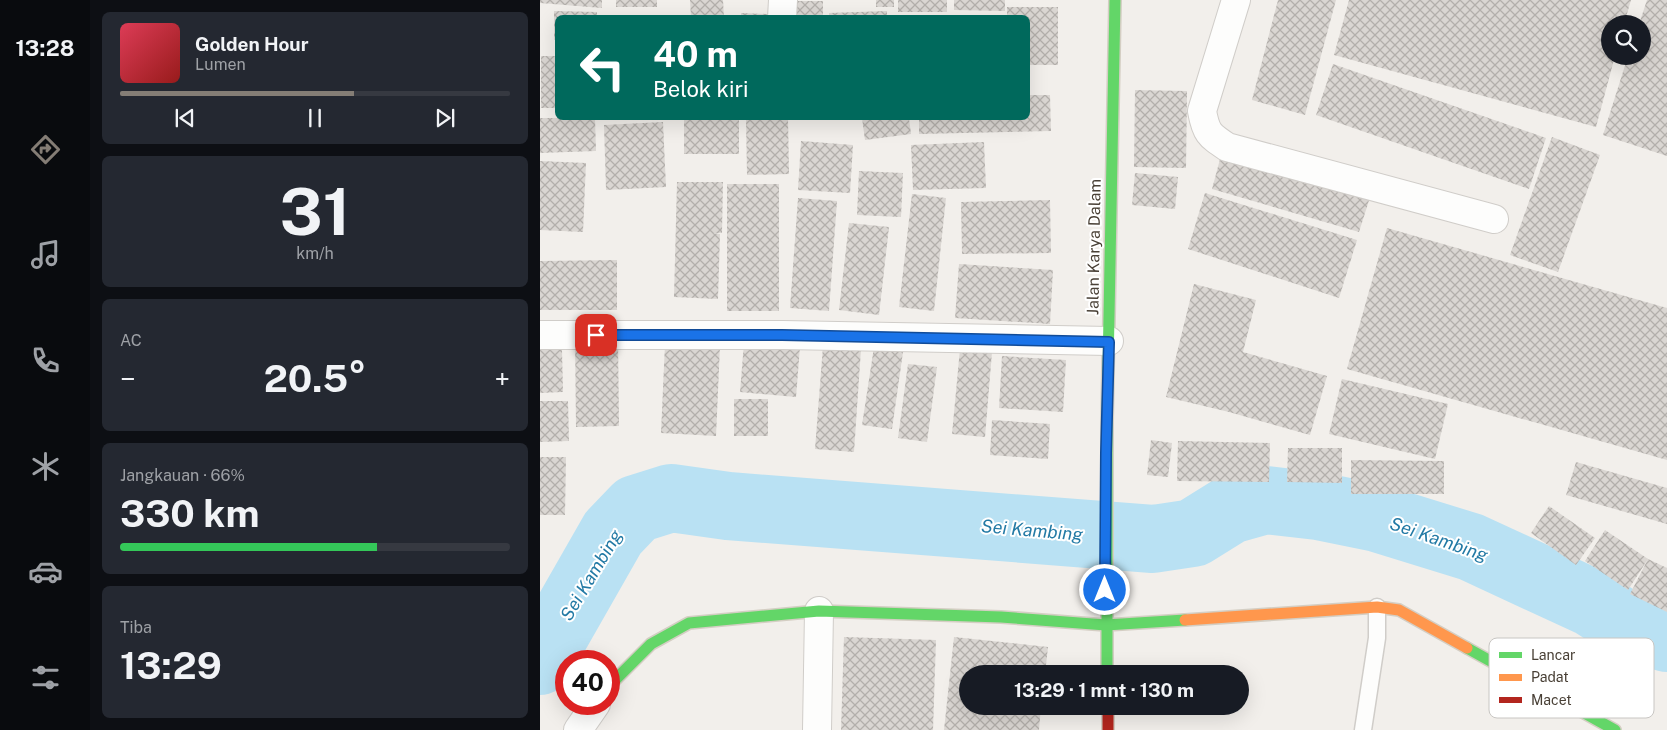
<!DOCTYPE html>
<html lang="id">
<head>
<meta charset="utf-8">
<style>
  :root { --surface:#171b24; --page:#242831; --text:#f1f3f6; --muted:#9ea1a6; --line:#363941; --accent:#847d75 }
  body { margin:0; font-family:"Public Sans",sans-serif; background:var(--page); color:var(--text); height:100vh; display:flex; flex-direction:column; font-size:19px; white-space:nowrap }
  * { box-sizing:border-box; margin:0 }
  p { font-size:16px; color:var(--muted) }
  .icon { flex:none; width:28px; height:28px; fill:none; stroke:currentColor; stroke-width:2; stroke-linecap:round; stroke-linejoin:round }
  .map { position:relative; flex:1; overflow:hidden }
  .panel { display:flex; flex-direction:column; gap:12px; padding:12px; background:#0d0f14; width:450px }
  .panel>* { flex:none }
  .banner { position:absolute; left:15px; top:15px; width:475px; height:105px; border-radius:8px; box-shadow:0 5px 20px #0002; background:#00695c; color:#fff; overflow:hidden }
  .buttons { position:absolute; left:1061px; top:15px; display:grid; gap:10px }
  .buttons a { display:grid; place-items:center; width:50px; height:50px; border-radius:50%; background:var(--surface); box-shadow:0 5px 20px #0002; font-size:25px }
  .speed { position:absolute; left:15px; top:650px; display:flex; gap:10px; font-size:25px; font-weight:700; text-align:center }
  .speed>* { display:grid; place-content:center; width:65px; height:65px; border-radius:50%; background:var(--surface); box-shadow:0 5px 20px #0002; line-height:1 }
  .speed .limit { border:8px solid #d22; background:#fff; color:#111 }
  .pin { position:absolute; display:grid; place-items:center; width:42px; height:42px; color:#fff; margin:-21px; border-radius:10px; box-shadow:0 2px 8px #0006 }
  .me { position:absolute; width:55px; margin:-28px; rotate:0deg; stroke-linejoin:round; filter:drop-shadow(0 0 4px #0008) }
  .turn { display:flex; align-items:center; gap:18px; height:105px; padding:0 15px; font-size:22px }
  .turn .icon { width:65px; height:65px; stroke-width:2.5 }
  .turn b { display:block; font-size:35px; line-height:42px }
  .big { font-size:38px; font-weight:700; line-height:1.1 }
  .panel .widget { flex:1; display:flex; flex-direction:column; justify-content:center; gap:8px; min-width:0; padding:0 18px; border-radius:8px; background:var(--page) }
  .panel .dial { align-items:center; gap:0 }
  .dial b { font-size:65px; line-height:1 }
  .song { display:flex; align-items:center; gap:15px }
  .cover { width:60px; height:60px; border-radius:8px; background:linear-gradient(135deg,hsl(350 70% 55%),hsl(0 70% 35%)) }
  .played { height:5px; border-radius:2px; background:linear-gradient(90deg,var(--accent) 60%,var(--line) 60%) }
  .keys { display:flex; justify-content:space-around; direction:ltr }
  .heat { display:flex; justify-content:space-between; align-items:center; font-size:28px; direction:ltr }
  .charge { height:8px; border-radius:4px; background:linear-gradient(90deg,#34c759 66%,var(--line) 0) }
  .trip { position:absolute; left:419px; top:665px; width:290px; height:50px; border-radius:25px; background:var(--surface); box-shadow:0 5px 20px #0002; font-weight:700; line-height:50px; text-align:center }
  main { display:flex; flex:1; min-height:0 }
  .tabs { display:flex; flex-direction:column; width:90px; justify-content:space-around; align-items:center; background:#090b0e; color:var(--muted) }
  .tabs .icon { width:35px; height:35px }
  .tabs .selected { color:var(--accent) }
  .tabs b { font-size:22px; color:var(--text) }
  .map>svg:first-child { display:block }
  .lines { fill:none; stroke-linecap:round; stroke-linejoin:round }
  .river { stroke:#b9e1f3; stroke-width:68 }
  .building { fill:url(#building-cross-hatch) }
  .lane-casing { stroke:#d0cdc9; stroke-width:19 }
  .street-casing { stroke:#d0cdc9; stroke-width:30 }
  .fast-casing { stroke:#d4cec3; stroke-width:14 }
  .slow-casing { stroke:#d4cec3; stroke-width:14 }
  .jam-casing { stroke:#d4cec3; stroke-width:14 }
  .lane { stroke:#fdfdfc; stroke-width:16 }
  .street { stroke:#fdfdfc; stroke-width:28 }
  .fast { stroke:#63d668; stroke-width:11 }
  .slow { stroke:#ff974d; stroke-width:11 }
  .jam { stroke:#b3261e; stroke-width:11 }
  .route-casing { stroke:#114b97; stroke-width:12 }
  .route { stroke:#1a73e8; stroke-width:9 }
  .labels { text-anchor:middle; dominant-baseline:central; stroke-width:4; stroke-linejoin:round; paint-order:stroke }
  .street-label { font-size:16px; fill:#494036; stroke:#fff }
  .water-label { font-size:18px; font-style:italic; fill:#237aa5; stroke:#fff }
  .key { fill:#fff; stroke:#c8c6c3; stroke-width:1 }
  .key-label { font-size:14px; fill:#494036 }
</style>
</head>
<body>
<main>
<nav class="tabs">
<b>13:28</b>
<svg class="icon selected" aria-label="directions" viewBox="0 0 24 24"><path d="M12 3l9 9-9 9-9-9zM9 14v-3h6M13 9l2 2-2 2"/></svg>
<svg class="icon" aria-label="music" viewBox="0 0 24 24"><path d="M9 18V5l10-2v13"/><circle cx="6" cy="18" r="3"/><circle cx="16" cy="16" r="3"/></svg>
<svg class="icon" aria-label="phone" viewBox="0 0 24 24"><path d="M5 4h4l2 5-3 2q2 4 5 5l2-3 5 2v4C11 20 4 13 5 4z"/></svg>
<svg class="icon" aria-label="climate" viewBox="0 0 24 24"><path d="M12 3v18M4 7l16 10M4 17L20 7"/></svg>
<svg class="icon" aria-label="car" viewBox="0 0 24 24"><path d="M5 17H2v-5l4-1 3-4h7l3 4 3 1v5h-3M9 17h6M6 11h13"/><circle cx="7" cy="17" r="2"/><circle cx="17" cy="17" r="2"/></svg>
<svg class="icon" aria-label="filters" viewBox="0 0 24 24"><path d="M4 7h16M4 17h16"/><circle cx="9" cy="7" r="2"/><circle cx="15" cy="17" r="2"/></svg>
</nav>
<section class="panel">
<div class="widget">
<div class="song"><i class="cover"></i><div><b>Golden Hour</b><p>Lumen</p></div></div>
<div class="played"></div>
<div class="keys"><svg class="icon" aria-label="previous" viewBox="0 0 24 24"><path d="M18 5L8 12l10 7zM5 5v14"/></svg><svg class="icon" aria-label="pause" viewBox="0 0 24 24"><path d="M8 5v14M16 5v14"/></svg><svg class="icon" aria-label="next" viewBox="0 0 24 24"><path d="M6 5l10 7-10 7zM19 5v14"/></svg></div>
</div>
<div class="widget dial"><b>31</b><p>km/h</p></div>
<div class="widget"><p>AC</p>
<div class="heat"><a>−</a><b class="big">20.5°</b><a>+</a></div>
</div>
<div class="widget"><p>Jangkauan · 66%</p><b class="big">330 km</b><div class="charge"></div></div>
<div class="widget"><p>Tiba</p><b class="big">13:29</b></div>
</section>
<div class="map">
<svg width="1127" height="730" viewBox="0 0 1127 730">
  <defs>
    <pattern id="building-cross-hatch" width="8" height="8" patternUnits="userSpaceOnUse" patternTransform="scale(1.25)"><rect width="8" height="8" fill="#dad6d2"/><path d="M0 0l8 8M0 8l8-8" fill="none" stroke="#b3afab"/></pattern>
  </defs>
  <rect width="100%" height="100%" fill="#f2efeb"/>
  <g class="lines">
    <!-- river -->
    <path class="river" d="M 0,661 L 73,533 L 96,509 L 131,498 L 188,506 L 613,539 L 653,533 L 690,510 L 726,500 L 778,506 L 837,518 L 931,547 L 1052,603 L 1091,628 L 1127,638"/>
  </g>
  <!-- building -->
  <g class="building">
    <path d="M 0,0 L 62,0 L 62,8 L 0,3 Z"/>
    <rect x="76" y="0" width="41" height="7"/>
    <path d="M 150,0 L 183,0 L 184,18 L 151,18 Z"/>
    <rect x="336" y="0" width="18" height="7"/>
    <rect x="358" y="0" width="49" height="12"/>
    <path d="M 414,0 L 465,0 L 465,11 L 414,10 Z"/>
    <path d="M 738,0 L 796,0 L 765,115 L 712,100 Z"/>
    <path d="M 809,0 L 1091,0 L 1084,24 L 1070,24 L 1070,56 L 1075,56 L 1056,127 L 794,55 Z"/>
    <path d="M 1107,0 L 1127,0 L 1127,156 L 1063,135 L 1088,56 L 1102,56 L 1102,24 L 1099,24 Z"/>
    <rect x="247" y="1" width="36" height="17"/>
    <path d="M 467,7 L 518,7 L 518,65 L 488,65 L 488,18 L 467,18 Z"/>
    <path d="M 14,11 L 57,12 L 57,18 L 18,18 L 18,40 L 14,40 Z"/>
    <path d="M 347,11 L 347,18 L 289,18 L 289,13 Z"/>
    <path d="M 201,13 L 227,14 L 227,18 L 201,18 Z"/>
    <rect x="1" y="56" width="17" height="52"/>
    <path d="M 793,64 L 1006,138 L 989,189 L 776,115 Z"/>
    <path d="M 595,90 L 647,91 L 646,168 L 594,167 Z"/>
    <path d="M 488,95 L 510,95 L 511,131 L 379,134 L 379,118 L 488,118 Z"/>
    <path d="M 0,118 L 55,118 L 56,151 L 0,153 Z"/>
    <rect x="144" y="118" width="55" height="36"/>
    <path d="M 206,118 L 248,118 L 249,174 L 207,175 Z"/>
    <path d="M 322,118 L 369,118 L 371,134 L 325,140 Z"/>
    <path d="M 123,122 L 126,187 L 66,190 L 64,125 Z"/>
    <path d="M 1012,137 L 1060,155 L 1018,272 L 970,255 Z"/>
    <path d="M 261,141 L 313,145 L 310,193 L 258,190 Z"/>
    <path d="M 444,142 L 446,188 L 373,190 L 371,145 Z"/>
    <path d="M 683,148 L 832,191 L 819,232 L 672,189 Z"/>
    <path d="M 0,161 L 46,163 L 43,232 L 0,230 Z"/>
    <path d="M 319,171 L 363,173 L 361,217 L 317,215 Z"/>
    <path d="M 595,173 L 638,177 L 635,209 L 592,205 Z"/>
    <path d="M 137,182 L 183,182 L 182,233 L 173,233 L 180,234 L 178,299 L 134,297 Z"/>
    <rect x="187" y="184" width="52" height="127"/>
    <path d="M 665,193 L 817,240 L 799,298 L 648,249 Z"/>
    <path d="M 372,194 L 406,198 L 394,311 L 359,307 Z"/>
    <path d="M 258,198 L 297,201 L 289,311 L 250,308 Z"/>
    <path d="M 510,200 L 511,253 L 422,254 L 421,202 Z"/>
    <path d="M 309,223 L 349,227 L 339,315 L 299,310 Z"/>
    <path d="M 847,228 L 1127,308 L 1127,460 L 807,369 Z"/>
    <path d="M 77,260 L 77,310 L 0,310 L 0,261 Z"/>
    <path d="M 419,264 L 513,270 L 510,324 L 415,318 Z"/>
    <path d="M 654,284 L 716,300 L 703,352 L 787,376 L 770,435 L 689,412 L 626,397 Z"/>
    <path d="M 35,340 L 78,340 L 79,426 L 36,427 Z"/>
    <path d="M 204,343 L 260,347 L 256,397 L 200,392 Z"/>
    <path d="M 125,344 L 180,346 L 176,436 L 121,433 Z"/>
    <path d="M 283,346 L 321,349 L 314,452 L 275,449 Z"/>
    <path d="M 334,347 L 363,352 L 352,429 L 322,425 Z"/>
    <path d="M 420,349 L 452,352 L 445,437 L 412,434 Z"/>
    <path d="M 0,350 L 22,350 L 23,392 L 0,393 Z"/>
    <path d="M 462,356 L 526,360 L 523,412 L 459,408 Z"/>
    <path d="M 368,364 L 397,367 L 387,442 L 358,438 Z"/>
    <path d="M 802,379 L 908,404 L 895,459 L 789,434 Z"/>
    <rect x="194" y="399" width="34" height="37"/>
    <path d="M 0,401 L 28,401 L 29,441 L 0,442 Z"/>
    <path d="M 452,420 L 510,424 L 508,459 L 450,455 Z"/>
    <path d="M 611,440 L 632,443 L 628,477 L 607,475 Z"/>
    <path d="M 638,441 L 730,443 L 729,482 L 637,481 Z"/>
    <path d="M 748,448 L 802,448 L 802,483 L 747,482 Z"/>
    <path d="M 0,457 L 26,457 L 25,515 L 0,515 Z"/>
    <path d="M 811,460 L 904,461 L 904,494 L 811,494 Z"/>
    <path d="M 1036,462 L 1127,488 L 1127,524 L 1026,495 Z"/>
    <path d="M 1009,506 L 1055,538 L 1036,565 L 991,533 Z"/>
    <path d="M 1065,530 L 1108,559 L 1127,568 L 1127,612 L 1090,594 L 1108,559 L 1088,590 L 1045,561 Z"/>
    <path d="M 304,637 L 396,640 L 393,730 L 301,730 Z"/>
    <path d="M 414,637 L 508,647 L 505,674 L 428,674 L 428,706 L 501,706 L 499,730 L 404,730 Z"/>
  </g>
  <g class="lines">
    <!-- lane casing -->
    <g class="lane-casing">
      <path id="lane" d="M 823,730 L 837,638 L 837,607"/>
    </g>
    <!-- street casing -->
    <g class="street-casing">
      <g id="street">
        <path d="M 696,0 L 662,111 C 666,133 669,135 687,147 L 954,219"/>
        <path d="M 242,18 L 243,0"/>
        <path d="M 0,335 L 243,335 L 569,341"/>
        <path d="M 38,730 L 56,704"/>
        <path d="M 277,730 L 279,611"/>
      </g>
    </g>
    <!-- fast casing -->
    <g class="fast-casing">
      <g id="fast">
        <path d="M 927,648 L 1075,730"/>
        <path d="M 567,674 L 567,421 L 575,0"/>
        <path d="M 69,686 L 111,644 L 149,623 L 279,611 L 461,617 L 566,625 L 645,620"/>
      </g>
    </g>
    <!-- slow casing -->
    <g class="slow-casing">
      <path id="slow" d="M 645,620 L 837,607 L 859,610 L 927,648"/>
    </g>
    <!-- jam casing -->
    <g class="jam-casing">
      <path id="jam" d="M 568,706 L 568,730"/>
    </g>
    <!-- lane -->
    <use href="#lane" class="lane"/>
    <!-- street -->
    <use href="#street" class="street"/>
    <!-- fast -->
    <use href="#fast" class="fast"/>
    <!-- slow -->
    <use href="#slow" class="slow"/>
    <!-- jam -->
    <use href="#jam" class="jam"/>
  </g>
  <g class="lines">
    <!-- route casing -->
    <g class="route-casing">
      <path id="route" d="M 56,335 L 242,335 L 569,342 L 566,453 L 565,590"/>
    </g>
    <!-- route -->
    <use href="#route" class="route"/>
  </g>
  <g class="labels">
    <!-- street labels -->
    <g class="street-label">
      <text transform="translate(554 247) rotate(-89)">Jalan Karya Dalam</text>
    </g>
    <!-- water labels -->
    <g class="water-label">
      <text transform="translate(492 530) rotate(5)">Sei Kambing</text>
      <text transform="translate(899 539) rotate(19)">Sei Kambing</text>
      <text transform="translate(51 575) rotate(-59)">Sei Kambing</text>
    </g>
  </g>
  <!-- legend -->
  <rect x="949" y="638" width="165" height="80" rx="8" class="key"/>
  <rect x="959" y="652" width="23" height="6" fill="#63d668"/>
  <rect x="959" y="674" width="23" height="7" fill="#ff974d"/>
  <rect x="959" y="697" width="23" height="6" fill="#b3261e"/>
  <g class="key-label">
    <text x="991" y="660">Lancar</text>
    <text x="991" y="682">Padat</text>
    <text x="991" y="705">Macet</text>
  </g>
</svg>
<div class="buttons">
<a><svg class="icon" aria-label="search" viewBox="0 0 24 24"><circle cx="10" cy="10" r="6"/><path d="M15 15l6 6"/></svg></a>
</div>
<div class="speed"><div class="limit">40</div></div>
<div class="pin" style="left:56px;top:335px;background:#d93025"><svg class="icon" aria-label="arrive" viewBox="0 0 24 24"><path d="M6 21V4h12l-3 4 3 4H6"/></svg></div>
<svg class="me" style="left:565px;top:590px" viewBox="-20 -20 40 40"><circle r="17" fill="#1a73e8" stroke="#fff" stroke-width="3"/><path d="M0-11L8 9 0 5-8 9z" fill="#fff"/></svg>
<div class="trip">13:29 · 1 mnt · 130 m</div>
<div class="banner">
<div class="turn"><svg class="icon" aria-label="left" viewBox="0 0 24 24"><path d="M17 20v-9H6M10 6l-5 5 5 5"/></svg><div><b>40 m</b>Belok kiri</div></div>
</div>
</div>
</main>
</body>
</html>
